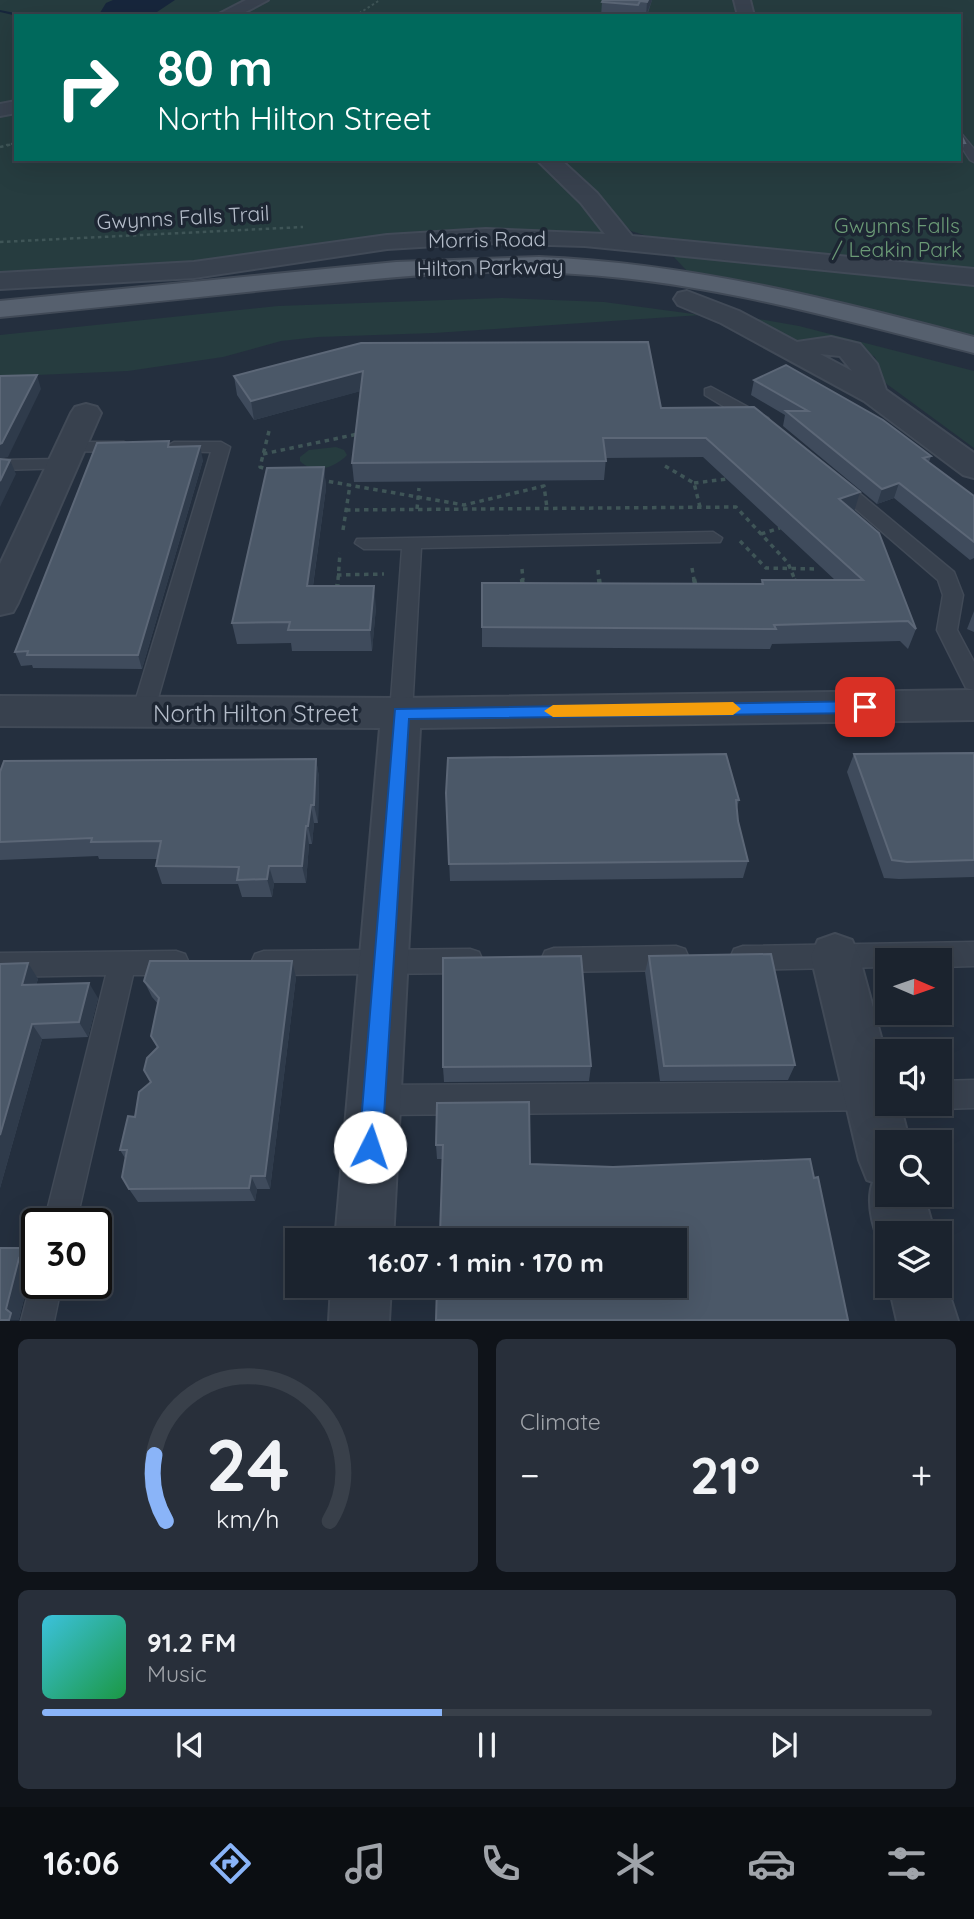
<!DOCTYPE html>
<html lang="en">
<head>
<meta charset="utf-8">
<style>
  :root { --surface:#1b232e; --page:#282f3a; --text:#f1f3f6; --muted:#a0a4aa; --line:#39404a; --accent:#8ab4f8 }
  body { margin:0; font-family:Quicksand,sans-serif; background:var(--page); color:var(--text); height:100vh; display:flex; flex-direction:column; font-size:26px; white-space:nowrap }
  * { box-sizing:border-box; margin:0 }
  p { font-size:23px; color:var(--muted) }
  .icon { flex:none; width:38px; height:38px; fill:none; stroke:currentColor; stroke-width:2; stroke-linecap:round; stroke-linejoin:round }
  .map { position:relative; height:1321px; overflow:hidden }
  .sheet { display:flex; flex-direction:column; gap:18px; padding:18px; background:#0f1319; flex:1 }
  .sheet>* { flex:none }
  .hud { position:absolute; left:14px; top:14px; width:947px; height:147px; border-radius:0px; box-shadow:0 7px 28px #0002,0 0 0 2px var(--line); background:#00695c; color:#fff; overflow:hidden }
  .needle { width:46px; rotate:92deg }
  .controls { position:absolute; left:875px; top:948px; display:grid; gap:14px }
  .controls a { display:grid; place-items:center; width:77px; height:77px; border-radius:0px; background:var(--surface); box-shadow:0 7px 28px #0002,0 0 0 2px var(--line); font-size:35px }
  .speed { position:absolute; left:21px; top:1208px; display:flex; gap:14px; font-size:35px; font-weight:700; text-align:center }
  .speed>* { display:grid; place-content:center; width:91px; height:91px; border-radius:50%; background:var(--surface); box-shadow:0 7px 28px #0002,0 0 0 2px var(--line); line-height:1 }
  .speed .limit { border:4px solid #111; border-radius:10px; background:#fff; color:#111 }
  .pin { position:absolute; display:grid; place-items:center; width:60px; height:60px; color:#fff; margin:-30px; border-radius:14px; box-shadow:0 4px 10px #0006 }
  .me { position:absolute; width:77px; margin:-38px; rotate:4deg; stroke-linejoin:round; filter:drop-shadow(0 0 5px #0008) }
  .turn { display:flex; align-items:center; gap:24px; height:147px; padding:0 28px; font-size:32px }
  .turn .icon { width:91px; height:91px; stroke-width:2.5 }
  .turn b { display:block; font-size:49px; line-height:60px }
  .big { font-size:52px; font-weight:700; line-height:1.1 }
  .sheet .widget { flex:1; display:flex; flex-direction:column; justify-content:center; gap:10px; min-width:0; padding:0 24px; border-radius:10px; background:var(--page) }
  .sheet .dial { align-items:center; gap:0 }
  .dial svg { height:182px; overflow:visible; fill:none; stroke:var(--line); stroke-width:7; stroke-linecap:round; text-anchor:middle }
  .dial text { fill:var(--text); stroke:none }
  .song { display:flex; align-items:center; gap:21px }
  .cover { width:84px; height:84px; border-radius:10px; background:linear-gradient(135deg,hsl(190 70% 55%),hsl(140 70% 35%)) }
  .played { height:7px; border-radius:4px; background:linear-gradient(90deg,var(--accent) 45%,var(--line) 45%) }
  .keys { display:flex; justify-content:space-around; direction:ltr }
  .heat { display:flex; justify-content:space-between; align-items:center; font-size:38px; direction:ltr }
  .sheet .tiles { flex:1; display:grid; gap:18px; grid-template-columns:1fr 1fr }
  .widget:last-child { grid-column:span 2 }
  .trip { position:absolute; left:285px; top:1228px; width:402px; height:70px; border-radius:0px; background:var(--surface); box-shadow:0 7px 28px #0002,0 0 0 2px var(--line); font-weight:700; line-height:70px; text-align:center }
  .tabs { display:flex; height:112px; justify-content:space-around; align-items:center; background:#0b0e12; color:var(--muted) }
  .tabs .icon { width:49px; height:49px }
  .tabs .on { color:var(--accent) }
  .tabs b { font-size:32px; color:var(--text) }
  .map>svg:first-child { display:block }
  .green { fill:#263c3f }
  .water { fill:#17263c }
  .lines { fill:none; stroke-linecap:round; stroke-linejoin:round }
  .stream { fill:#17263c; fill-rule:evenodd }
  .service-casing { stroke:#414a57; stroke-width:3 }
  .minor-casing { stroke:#414a57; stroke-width:4 }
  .tertiary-casing { stroke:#414a57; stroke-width:4 }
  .primary-casing { stroke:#414a57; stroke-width:4 }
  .path-far3 { stroke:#3f5557; stroke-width:2; stroke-dasharray:2.5 2.5; stroke-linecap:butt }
  .path-far2 { stroke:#3f5557; stroke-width:2.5; stroke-dasharray:3.5 3.5; stroke-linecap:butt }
  .path-far1 { stroke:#3f5557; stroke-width:3.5; stroke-dasharray:4.5 4.5; stroke-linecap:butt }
  .path { stroke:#3f5557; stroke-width:4.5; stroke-dasharray:5 5; stroke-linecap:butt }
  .service { fill:#38414e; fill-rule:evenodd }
  .minor { fill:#38414e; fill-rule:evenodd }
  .tertiary { fill:#38414e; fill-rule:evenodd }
  .primary { fill:#56606e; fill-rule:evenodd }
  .wall { fill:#3f4b5c }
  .shaded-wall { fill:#2f3b4b }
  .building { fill:#4b5868; stroke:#5c6777; stroke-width:2 }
  .route { fill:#1a73e8; stroke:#114b97; stroke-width:2 }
  .slow { fill:#f59e0b }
  .labels { text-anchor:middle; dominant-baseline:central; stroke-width:7; stroke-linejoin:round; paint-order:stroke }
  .far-street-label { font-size:21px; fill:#b4bcc9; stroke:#1d2633 }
  .far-park-label { font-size:21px; fill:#6b9a76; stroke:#1d2633 }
  .street-label { font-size:24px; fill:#b4bcc9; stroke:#1d2633 }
</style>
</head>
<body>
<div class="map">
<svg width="974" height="1321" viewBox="0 0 974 1321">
  <rect width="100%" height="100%" fill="#242f3e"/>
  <!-- green -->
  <g class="green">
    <path d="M 0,0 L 256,0 L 220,16 L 16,16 L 16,105 L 0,108 Z"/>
    <path d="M 268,0 L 739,0 L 743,16 L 232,16 Z"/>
    <path d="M 749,0 L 974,0 L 974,336 L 783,289 L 687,271 L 657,239 L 631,231 L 560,159 L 959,159 L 959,16 L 756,16 Z"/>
    <path d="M 16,110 L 16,159 L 541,159 L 604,225 L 601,232 L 488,231 L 186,264 L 0,276 L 0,113 Z"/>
    <path d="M 502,298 L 604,302 L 701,315 L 434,333 L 318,337 L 281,341 L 223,357 L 128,371 L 37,375 L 0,385 L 0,335 L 278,306 Z"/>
    <path d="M 753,318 L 799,326 L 974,371 L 974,448 L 884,382 L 875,357 L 860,348 L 794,343 Z"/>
    <path d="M 336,447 L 344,450 L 347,455 C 335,468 313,475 300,461 L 300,457 L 309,450 Z"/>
  </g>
  <!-- water -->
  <path class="water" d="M 113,0 L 175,0 L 151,16 L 98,16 L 106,3 Z"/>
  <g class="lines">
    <!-- stream -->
    <path class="stream" d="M 0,10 L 15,13 L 15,14 L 13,15 L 0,12 Z"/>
    <!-- service casing -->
    <g class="service-casing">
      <g id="service">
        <path d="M 959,131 L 974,149 L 974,162 L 970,160 L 959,143 Z"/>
        <path d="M 711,387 L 768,418 L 770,422 L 762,427 L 756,426 L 705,395 L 705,389 Z"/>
        <path d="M 70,442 L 124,442 L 133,447 L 124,452 L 64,451 L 61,447 Z"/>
        <path d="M 174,442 L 221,442 L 230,447 L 154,712 L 151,718 L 135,718 L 132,712 L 211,452 L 168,451 L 165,447 Z"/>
        <path d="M 62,459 L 71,464 L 68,468 L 0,470 L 0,460 Z"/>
        <path d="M 835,477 L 841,478 L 954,572 L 963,595 L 957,630 L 974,662 L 974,690 L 966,688 L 937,630 L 943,595 L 938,580 L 829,486 L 826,482 Z"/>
        <path d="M 713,532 L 722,538 L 720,542 L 421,548 L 412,713 L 409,719 L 393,719 L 390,713 L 402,549 L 364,549 L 355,543 L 357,539 Z"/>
        <path d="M 974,942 L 974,966 L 940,967 L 940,961 L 887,961 L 887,967 L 743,970 L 734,967 L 730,958 L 734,949 L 743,946 Z"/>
        <path d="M 676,946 L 685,949 L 689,958 L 685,967 L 676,970 L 554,972 L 545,969 L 541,960 L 545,951 L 554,948 Z"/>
        <path d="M 470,949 L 479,952 L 483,961 L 479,970 L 470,973 L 264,975 L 255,972 L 251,963 L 255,954 L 264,951 Z"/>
        <path d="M 176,951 L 185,954 L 189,963 L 185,972 L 176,975 L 133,975 L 76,1223 L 44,1223 L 106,975 L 0,977 L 0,953 Z"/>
        <path d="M 974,1080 L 974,1108 L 940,1109 L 930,1105 L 940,1104 L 940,1081 Z"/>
        <path d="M 887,1082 L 887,1104 L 898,1104 L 887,1110 L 374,1115 L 364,1110 L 359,1100 L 364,1090 L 374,1085 Z"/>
        <path d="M 34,1271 L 37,1283 L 62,1283 L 54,1321 L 21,1321 Z"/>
      </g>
    </g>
    <!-- minor casing -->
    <g class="minor-casing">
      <g id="minor">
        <path d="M 734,0 L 750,0 L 754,16 L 738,16 Z"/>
        <path d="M 536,159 L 560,159 L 597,193 L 632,236 L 974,269 L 974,285 L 585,246 L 486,243 L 387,249 L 194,278 L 0,289 L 0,273 L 194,262 L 387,235 L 486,229 L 605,234 L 581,203 Z"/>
        <path d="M 687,291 L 739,311 L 797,342 L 831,337 L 860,344 L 877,364 L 886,390 L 974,453 L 974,478 L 963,475 L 864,401 L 721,323 L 678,305 L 674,299 L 678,293 ZM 820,354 L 840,356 L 852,371 Z"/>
        <path d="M 86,404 L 97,407 L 101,413 L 18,603 L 13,612 L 0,615 L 0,564 L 71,413 L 75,407 Z"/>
        <path d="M 974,690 L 974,720 L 420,728 L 393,1241 L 335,1241 L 380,728 L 0,726 L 0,696 L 401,698 Z"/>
        <path d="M 835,934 L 852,940 L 859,956 L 887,1059 L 887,1104 L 900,1104 L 910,1143 L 887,1143 L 887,1195 L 924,1195 L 935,1234 L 887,1234 L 887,1255 C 874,1237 865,1203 873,1182 L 867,1180 L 859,1160 L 811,956 L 818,940 Z"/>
        <path d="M 940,1265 L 958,1321 L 897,1321 L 889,1286 L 940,1286 Z"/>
        <path d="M 331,1286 L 391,1286 L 389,1321 L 329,1321 Z"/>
      </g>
    </g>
    <!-- tertiary casing -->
    <g class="tertiary-casing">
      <g id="tertiary">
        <path d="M 246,0 L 268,0 L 238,16 L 215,16 Z"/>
        <path d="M 16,101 L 16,113 L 0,116 L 0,104 Z"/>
      </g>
    </g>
    <!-- primary casing -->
    <g class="primary-casing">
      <path id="primary" d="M 539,257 C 688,263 831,299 974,337 L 974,353 C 842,320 712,282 575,274 C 478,267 381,278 284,288 C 190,298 95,308 0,317 L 0,301 L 396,262 Z"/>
    </g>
    <!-- path-far3 -->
    <g class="path-far3">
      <path d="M 355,16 L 380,0"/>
      <path d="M 6,145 L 16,143"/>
    </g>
    <!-- path-far2 -->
    <g class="path-far2">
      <path d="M 0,147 L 13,144"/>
      <path d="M 0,242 L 303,227"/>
    </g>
    <!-- path-far1 -->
    <g class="path-far1">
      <path d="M 269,431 L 260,467 L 270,470"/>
      <path d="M 263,454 L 358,434"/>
      <path d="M 665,466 L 694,483 L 700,507"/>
      <path d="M 320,480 L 464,505 L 544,486 L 547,508"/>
      <path d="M 694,483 L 727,479"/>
      <path d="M 417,509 L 419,488"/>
      <path d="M 346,510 L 736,507 L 788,563 L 795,580"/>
      <path d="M 343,530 L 350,485"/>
      <path d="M 761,534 L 780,528"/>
      <path d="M 740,541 L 766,568 L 817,569"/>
      <path d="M 692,568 L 694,580"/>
      <path d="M 522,569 L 523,580"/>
      <path d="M 598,570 L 599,580"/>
      <path d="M 337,575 L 384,574"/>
      <path d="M 338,580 L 340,553"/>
    </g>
    <!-- path -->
    <g class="path">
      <path d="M 522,579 L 523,589"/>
      <path d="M 599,579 L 600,587"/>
      <path d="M 694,579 L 696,588"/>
      <path d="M 794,579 L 796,584"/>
      <path d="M 337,589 L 338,579"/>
    </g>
    <!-- service -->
    <use href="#service" class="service"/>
    <!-- minor -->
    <use href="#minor" class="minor"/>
    <!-- tertiary -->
    <use href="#tertiary" class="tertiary"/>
    <!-- primary -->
    <use href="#primary" class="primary"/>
  </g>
  <!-- wall -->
  <g class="wall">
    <path d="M 652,0 L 647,16 L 601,16 L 602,2 Z"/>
    <path d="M 959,131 L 965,143 L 960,157 L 959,157 Z"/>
    <path d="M 234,376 L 661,408 L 854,511 L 916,629 L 908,649 L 900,641 L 772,644 L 770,649 L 482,647 L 482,583 L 761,584 L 762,580 L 835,580 L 703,457 L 606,458 L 604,480 L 354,482 L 352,463 L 360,391 L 254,420 L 237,395 Z"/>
    <path d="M 754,380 L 931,456 L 929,462 L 974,496 L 974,558 L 970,560 L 894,498 L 877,504 L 783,426 L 785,415 L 751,395 Z"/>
    <path d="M 171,447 L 203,460 L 142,669 L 33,668 L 32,665 L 21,666 L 15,652 Z"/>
    <path d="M 324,467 L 326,488 L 313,586 L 376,607 L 372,651 L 292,651 L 291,643 L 237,644 L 232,623 Z"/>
    <path d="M 974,611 L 974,632 L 967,629 Z"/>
    <path d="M 974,753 L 974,877 L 899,879 L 884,878 L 847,772 L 854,754 Z"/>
    <path d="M 316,759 L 319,777 L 318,823 L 314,823 L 312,844 L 309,844 L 306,883 L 274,883 L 272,897 L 242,897 L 238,884 L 162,884 L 156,866 L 157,859 L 99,859 L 98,856 L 0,860 L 0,772 Z"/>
    <path d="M 446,793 L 739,800 L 737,808 L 738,821 L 748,861 L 743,878 L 450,881 Z"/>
    <path d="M 649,956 L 795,1065 L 788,1080 L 660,1081 L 645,972 Z"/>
    <path d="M 0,964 L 38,979 L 36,985 L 98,998 L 88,1037 L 42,1039 L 0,1188 Z"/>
    <path d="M 296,977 L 270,1189 L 257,1189 L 255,1201 L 138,1202 L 129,1189 L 125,1158 L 120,1150 L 150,1082 L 144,1070 L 157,1048 L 151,1036 L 158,1004 L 152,997 L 144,981 Z"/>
    <path d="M 591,1066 L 589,1081 L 444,1082 L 443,1067 Z"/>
    <path d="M 529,1102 L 440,1234 L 442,1159 L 437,1159 L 436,1145 Z"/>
    <path d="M 0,1248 L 28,1248 L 37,1271 L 31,1270 L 19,1319 L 0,1320 Z"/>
  </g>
  <!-- shaded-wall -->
  <g class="shaded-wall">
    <path d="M 648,0 L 652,0 L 646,16 L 647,2 Z"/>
    <path d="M 363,371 L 365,390 L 254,420 L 251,401 Z"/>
    <path d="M 37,375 L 41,389 L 8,457 L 0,459 L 0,444 Z"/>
    <path d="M 200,446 L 203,460 L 142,669 L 138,655 Z"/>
    <path d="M 10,460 L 16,474 L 0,507 L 0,481 Z"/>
    <path d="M 324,467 L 326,488 L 310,607 L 307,586 Z"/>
    <path d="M 899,483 L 894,498 L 877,504 L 882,489 Z"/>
    <path d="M 860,492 L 854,512 L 839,499 Z"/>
    <path d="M 374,586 L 376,607 L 372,651 L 370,630 Z"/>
    <path d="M 316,759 L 319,777 L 318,823 L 314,805 Z"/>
    <path d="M 311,805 L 314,823 L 312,844 L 308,826 Z"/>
    <path d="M 306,826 L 309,844 L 306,883 L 302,866 Z"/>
    <path d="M 269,866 L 274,883 L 272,897 L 267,879 Z"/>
    <path d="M 292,961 L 296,977 L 270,1189 L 265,1176 Z"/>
    <path d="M 28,963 L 38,979 L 31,1000 L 22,985 Z"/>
    <path d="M 89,983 L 98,998 L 88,1037 L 79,1022 Z"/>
    <path d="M 32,1024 L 42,1039 L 0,1188 L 0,1135 Z"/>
    <path d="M 251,1176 L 257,1189 L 255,1201 L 249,1188 Z"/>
    <path d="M 28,1248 L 37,1257 L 37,1271 L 25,1259 Z"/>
    <path d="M 19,1258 L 31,1270 L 19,1319 L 20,1320 L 9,1320 L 6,1309 Z"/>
  </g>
  <!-- building -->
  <g class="building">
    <path d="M 603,0 L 648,0 L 647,2 L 640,1 L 638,5 L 602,2 Z"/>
    <path d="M 959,131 L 965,143 L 959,143 Z"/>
    <path d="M 648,342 L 661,408 L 754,407 L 860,492 L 839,499 L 879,533 L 916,629 L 908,621 L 774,625 L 776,629 L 482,627 L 482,583 L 763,584 L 762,580 L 863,580 L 706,438 L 603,438 L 606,461 L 352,463 L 363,371 L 251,401 L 234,376 L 361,343 Z"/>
    <path d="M 786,365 L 883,420 L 931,456 L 923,458 L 974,496 L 974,542 L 899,483 L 882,489 L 786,411 L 808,411 L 754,380 Z"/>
    <path d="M 37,375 L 2,443 L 0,444 L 0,376 Z"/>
    <path d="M 169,441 L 168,447 L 200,446 L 138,655 L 27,655 L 28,651 L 15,652 L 97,443 Z"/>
    <path d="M 0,459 L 10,460 L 0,481 Z"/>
    <path d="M 324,467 L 307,586 L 374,586 L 370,630 L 288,630 L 290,622 L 232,623 L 267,468 Z"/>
    <path d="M 974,753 L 974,860 L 907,862 L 892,860 L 854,754 Z"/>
    <path d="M 726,754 L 739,800 L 736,800 L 738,821 L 748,861 L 449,864 L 446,793 L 448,758 Z"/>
    <path d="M 316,759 L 314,805 L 311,805 L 308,826 L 306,826 L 302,866 L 269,866 L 267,879 L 237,880 L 239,867 L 156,866 L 161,841 L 91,842 L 92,838 L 0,842 L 0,772 L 4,761 Z"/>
    <path d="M 771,954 L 795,1065 L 664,1066 L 649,956 Z"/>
    <path d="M 581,956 L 591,1066 L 443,1067 L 443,958 Z"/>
    <path d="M 150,961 L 292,961 L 265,1176 L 251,1176 L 249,1188 L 129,1189 L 122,1177 L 127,1150 L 120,1150 L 128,1116 L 135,1117 L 139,1092 L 151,1082 L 144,1070 L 147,1058 L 158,1047 L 151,1036 L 159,998 L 144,981 Z"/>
    <path d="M 28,963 L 22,985 L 89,983 L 79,1022 L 32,1024 L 0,1135 L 0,964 Z"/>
    <path d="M 529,1102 L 530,1164 L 613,1167 L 810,1159 L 814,1178 L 818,1177 L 848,1320 L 436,1320 L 437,1286 L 676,1286 L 676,1241 L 432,1241 L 432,1239 L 440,1234 L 443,1145 L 436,1145 L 437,1103 Z"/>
    <path d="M 0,1248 L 28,1248 L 25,1259 L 19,1258 L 6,1309 L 11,1313 L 9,1320 L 0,1320 Z"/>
  </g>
  <!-- route -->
  <path class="route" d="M 865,701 L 873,707 L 865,713 L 409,719 L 382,1147 L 379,1155 L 370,1159 L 362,1155 L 359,1147 L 395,709 Z"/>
  <!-- slow -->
  <path class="slow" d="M 733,702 L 741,709 L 733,715 L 553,717 L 544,711 L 553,705 Z"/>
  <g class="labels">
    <!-- far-street labels -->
    <g class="far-street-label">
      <text transform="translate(183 217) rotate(-3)">Gwynns Falls Trail</text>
      <text transform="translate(487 239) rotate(-1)">Morris Road</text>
      <text transform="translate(490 267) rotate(-1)">Hilton Parkway</text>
    </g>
    <!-- far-park labels -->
    <g class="far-park-label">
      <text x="897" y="225">Gwynns Falls<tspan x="897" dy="24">/ Leakin Park</tspan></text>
    </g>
    <!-- street labels -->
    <g class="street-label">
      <text x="256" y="713">North Hilton Street</text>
    </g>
  </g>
</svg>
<div class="controls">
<a><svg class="needle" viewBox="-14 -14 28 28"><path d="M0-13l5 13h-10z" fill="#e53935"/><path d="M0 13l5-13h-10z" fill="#a0a4aa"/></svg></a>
<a><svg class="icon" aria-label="sound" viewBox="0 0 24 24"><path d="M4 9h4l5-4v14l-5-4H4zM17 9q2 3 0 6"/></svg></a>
<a><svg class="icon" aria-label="search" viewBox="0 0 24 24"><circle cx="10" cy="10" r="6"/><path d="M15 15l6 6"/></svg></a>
<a><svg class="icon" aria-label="layers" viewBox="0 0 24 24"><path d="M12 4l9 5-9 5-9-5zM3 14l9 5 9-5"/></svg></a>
</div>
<div class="speed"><div class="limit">30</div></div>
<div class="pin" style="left:865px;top:707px;background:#d93025"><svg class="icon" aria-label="arrive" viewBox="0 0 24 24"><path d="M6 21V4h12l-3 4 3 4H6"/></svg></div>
<svg class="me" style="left:370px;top:1147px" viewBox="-20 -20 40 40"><circle r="19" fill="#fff"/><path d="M0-13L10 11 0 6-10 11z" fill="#1a73e8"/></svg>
<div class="trip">16:07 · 1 min · 170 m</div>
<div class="hud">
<div class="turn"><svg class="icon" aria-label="right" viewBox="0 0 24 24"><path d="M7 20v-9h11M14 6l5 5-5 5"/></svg><div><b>80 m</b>North Hilton Street</div></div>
</div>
</div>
<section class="sheet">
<div class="tiles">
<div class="widget dial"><svg viewBox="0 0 100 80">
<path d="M14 69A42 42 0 1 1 86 69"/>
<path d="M14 69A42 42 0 0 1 9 40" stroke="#8ab4f8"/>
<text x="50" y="56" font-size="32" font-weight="700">24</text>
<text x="50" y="72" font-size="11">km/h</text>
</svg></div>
<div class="widget"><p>Climate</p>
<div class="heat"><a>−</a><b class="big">21°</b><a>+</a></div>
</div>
<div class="widget">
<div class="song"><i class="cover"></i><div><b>91.2 FM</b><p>Music</p></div></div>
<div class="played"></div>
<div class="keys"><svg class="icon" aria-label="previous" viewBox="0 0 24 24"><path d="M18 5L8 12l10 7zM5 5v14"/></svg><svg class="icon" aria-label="pause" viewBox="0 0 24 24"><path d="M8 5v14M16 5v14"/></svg><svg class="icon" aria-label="next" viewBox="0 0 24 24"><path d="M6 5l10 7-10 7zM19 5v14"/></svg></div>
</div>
</div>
</section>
<nav class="tabs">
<b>16:06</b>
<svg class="icon on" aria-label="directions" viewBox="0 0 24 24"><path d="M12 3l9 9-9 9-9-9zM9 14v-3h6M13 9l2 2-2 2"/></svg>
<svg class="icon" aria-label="music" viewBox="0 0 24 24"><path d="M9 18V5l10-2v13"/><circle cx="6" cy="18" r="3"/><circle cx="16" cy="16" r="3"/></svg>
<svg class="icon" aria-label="phone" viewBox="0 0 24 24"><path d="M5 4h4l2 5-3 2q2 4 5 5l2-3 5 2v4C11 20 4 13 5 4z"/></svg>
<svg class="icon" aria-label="climate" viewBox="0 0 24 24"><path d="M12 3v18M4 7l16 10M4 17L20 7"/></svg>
<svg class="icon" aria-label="car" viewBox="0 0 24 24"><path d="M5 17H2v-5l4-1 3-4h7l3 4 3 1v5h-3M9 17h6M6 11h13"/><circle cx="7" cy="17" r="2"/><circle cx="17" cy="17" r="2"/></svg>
<svg class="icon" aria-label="filters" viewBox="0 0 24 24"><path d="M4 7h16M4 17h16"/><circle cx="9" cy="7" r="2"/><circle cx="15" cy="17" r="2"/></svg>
</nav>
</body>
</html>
